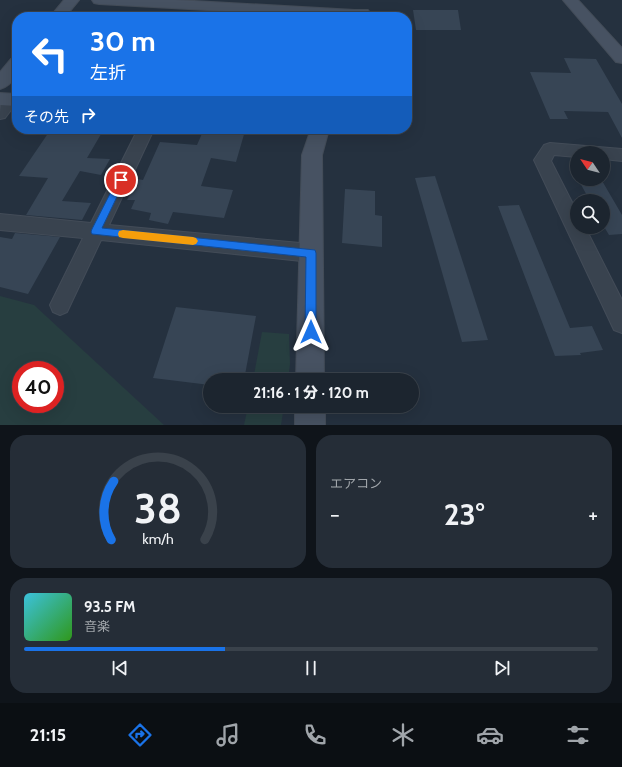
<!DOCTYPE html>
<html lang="ja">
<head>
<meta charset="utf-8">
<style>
  :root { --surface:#1c252f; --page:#252d37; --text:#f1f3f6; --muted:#a0a5aa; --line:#3a424b; --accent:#1a73e8 }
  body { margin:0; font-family:Cabin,"Noto Sans JP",sans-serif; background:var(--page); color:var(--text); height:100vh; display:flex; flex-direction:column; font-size:15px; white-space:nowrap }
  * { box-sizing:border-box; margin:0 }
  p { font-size:13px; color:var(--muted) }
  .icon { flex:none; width:22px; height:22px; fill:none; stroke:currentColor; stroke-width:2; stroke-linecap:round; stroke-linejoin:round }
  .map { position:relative; height:425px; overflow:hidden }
  .details { display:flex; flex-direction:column; gap:10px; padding:10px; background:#0f141a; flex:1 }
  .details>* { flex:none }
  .banner { position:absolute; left:12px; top:12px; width:400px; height:122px; border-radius:16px; box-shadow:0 4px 16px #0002,0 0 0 1px var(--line); background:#1a73e8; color:#fff; overflow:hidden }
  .needle { width:26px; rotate:305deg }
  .controls { position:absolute; left:570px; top:146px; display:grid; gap:8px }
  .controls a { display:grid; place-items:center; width:40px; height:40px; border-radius:50%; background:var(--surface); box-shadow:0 4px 16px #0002,0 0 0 1px var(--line); font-size:20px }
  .speed { position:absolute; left:12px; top:361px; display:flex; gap:8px; font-size:20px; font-weight:700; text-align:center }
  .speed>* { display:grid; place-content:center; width:52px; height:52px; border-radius:50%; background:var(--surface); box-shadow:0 4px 16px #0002,0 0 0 1px var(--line); line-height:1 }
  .speed .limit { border:6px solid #d22; background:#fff; color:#111 }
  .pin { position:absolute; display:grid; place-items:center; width:34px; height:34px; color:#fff; margin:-17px; border:2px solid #fff; border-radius:50%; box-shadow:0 1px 4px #0007 }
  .me { position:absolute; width:44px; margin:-22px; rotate:0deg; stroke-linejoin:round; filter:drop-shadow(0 0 3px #0008) }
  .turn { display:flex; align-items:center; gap:14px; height:84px; padding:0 12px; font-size:18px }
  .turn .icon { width:52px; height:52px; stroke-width:2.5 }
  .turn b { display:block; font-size:28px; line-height:34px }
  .then { display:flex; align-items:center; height:38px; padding:0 12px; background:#0003; gap:8px; font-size:15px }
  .big { font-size:30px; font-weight:800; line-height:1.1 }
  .details .card { flex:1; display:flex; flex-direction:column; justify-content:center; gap:6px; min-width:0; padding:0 14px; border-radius:16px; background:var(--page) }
  .details .dial { align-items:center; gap:0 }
  .dial svg { height:104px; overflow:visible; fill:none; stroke:var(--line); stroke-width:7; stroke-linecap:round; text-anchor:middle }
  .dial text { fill:var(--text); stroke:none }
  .song { display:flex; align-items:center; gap:12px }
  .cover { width:48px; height:48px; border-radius:6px; background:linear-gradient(135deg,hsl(190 70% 55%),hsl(110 70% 35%)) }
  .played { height:4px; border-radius:2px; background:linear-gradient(90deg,var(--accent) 35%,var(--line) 35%) }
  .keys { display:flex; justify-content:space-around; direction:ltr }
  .heat { display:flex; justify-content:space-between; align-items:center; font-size:22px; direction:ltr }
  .details .tiles { flex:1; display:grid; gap:10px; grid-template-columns:1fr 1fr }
  .card:last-child { grid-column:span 2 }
  .trip { position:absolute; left:203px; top:373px; width:216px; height:40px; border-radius:20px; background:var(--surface); box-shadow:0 4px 16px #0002,0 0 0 1px var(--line); font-weight:800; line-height:40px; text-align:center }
  .tabs { display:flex; height:64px; justify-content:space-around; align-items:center; background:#0b0f13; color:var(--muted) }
  .tabs .icon { width:28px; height:28px }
  .tabs .on { color:var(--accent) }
  .tabs b { font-size:18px; color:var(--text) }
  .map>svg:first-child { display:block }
  .green { fill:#273e40; fill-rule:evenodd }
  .building { fill:#374555 }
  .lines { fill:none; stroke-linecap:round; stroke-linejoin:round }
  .street-casing { stroke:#434c58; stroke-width:2 }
  .secondary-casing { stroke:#434c58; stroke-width:2 }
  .street { fill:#39434f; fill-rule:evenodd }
  .secondary { fill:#475262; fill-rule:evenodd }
  .route { fill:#1a73e8; stroke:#114b97 }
  .slow { fill:#f59e0b }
</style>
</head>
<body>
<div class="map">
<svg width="622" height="425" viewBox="0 0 622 425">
  <rect width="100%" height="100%" fill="#25313f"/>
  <!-- green -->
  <g class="green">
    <path d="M 0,296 L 34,305 L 164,425 L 0,425 ZM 21,370 L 55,370 L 55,404 L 21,404 Z"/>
    <path d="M 262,332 L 289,334 L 290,364 L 288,380 L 253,380 Z"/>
    <path d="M 248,406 L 284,406 L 281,425 L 244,425 Z"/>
  </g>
  <!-- building -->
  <g class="building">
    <path d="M 413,10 L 458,10 L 461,30 L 416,30 Z"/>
    <path d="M 564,58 L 596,59 L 622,104 L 622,138 L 608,112 L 564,111 L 568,119 L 550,119 L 530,72 L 571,73 Z"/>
    <path d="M 51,129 L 104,129 L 87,158 L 110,159 L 101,175 L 80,171 L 62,201 L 91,203 L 82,220 L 26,215 L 48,178 L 19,176 Z"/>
    <path d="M 204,129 L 241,129 L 241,131 L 245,131 L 236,162 L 211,158 L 201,186 L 233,190 L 224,218 L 173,212 L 168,224 L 149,220 L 151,213 L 131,209 L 135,200 L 127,200 L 138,179 L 143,180 L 160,142 L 197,145 Z"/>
    <path d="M 435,176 L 488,340 L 462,342 L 415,178 Z"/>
    <path d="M 578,179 L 601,179 L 622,215 L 622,234 L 609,235 L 603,225 L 603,201 L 590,201 Z"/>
    <path d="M 345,189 L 375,191 L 375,215 L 382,216 L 382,247 L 342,243 Z"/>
    <path d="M 519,205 L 570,328 L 592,326 L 603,350 L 580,353 L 581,355 L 555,356 L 498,206 Z"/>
    <path d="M 15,233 L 60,237 L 28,294 L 0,287 L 0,237 L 12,239 Z"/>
    <path d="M 176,307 L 256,316 L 244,380 L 210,380 L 210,385 L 153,378 Z"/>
  </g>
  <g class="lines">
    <!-- street casing -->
    <g class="street-casing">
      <g id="street">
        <path d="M 266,6 L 270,8 L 272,10 L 270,17 L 258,17 L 262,8 Z"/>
        <path d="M 11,95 L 16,96 L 17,102 L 5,118 L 0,119 C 0,109 0,98 11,95 Z"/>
        <path d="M 138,129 L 154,129 L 109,225 L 311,244 L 318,247 L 321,253 L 318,259 L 311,262 L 101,240 L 67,312 L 60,315 L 53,312 L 50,305 L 83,238 L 0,230 L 0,214 L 91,223 Z"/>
        <path d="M 550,143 L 622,149 L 622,161 L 603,159 L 603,153 L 577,153 L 577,157 L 554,155 L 551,161 L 577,212 L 577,227 L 585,227 L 622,300 L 622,333 L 614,330 L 534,160 L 544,145 Z"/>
      </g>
    </g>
    <!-- secondary casing -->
    <g class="secondary-casing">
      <g id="secondary">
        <path d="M 64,0 L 79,0 L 65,17 L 50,17 Z"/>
        <path d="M 92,0 L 176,0 L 355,10 L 368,10 L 370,13 L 368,16 L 364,17 L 331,17 L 99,4 L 94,3 Z"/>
        <path d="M 563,0 L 578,0 L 622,48 L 622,63 L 616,62 Z"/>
        <path d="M 17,58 C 17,72 16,84 0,89 L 0,72 L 11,59 Z"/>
        <path d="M 0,93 L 17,94 L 17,106 L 0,105 Z"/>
        <path d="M 311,129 L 329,129 L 322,155 L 324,380 L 296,380 L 302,155 Z"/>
        <rect x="295" y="406" width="30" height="19"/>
      </g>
    </g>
    <!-- street -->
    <use href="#street" class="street"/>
    <!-- secondary -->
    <use href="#secondary" class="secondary"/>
  </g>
  <!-- route -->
  <path class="route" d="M 121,177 L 125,180 L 102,228 L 315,250 L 316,253 L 316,332 L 314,336 L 311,338 L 307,336 L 305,332 L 306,257 L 92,234 L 91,232 L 92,229 L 118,178 Z"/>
  <!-- slow -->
  <path class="slow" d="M 123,230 L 193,237 L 196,238 L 198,241 L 196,244 L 193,245 L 123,238 L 119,237 L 118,234 L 119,231 Z"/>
</svg>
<div class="controls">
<a><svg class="needle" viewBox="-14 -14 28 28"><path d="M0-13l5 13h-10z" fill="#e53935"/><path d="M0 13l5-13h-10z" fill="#a0a5aa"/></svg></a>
<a><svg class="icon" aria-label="search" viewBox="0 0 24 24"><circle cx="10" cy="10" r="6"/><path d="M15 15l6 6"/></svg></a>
</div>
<div class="speed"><div class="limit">40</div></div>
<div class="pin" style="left:121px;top:180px;background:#d93025"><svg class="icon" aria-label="arrive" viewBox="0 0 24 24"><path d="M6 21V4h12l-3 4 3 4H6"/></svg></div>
<svg class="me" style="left:311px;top:332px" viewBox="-20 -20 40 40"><path d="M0-17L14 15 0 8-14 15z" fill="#1a73e8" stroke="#fff" stroke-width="4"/></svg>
<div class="trip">21:16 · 1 分 · 120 m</div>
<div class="banner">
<div class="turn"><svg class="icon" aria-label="left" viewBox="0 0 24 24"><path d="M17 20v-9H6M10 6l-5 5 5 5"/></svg><div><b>30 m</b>左折</div></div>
<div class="then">その先<svg class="icon" aria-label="right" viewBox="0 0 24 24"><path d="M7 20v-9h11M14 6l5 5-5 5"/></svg></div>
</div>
</div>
<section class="details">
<div class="tiles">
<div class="card dial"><svg viewBox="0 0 100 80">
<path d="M14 69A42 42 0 1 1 86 69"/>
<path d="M14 69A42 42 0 0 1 16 24" stroke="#1a73e8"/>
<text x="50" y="56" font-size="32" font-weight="700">38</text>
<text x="50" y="72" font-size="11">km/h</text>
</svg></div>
<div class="card"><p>エアコン</p>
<div class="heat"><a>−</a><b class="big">23°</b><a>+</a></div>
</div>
<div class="card">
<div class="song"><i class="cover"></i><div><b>93.5 FM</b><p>音楽</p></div></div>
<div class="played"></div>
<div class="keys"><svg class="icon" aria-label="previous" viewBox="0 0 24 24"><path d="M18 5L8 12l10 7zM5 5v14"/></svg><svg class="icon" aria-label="pause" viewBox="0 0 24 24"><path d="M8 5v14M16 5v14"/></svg><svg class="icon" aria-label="next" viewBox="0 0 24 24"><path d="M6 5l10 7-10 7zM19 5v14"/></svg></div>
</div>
</div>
</section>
<nav class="tabs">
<b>21:15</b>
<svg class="icon on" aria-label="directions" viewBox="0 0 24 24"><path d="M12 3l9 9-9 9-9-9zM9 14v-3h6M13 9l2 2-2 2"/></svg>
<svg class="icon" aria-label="music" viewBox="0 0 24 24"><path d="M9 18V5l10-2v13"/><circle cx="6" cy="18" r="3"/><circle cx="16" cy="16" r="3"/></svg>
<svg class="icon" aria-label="phone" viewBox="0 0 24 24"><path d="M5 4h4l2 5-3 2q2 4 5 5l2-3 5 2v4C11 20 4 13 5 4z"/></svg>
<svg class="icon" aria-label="climate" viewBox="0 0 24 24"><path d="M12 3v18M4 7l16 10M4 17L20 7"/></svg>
<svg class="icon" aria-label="car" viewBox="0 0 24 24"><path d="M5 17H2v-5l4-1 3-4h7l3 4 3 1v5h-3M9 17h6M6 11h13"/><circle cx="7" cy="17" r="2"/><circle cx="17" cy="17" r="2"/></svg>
<svg class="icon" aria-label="filters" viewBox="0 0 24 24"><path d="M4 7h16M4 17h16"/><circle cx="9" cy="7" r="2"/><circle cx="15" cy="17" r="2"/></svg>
</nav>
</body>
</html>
